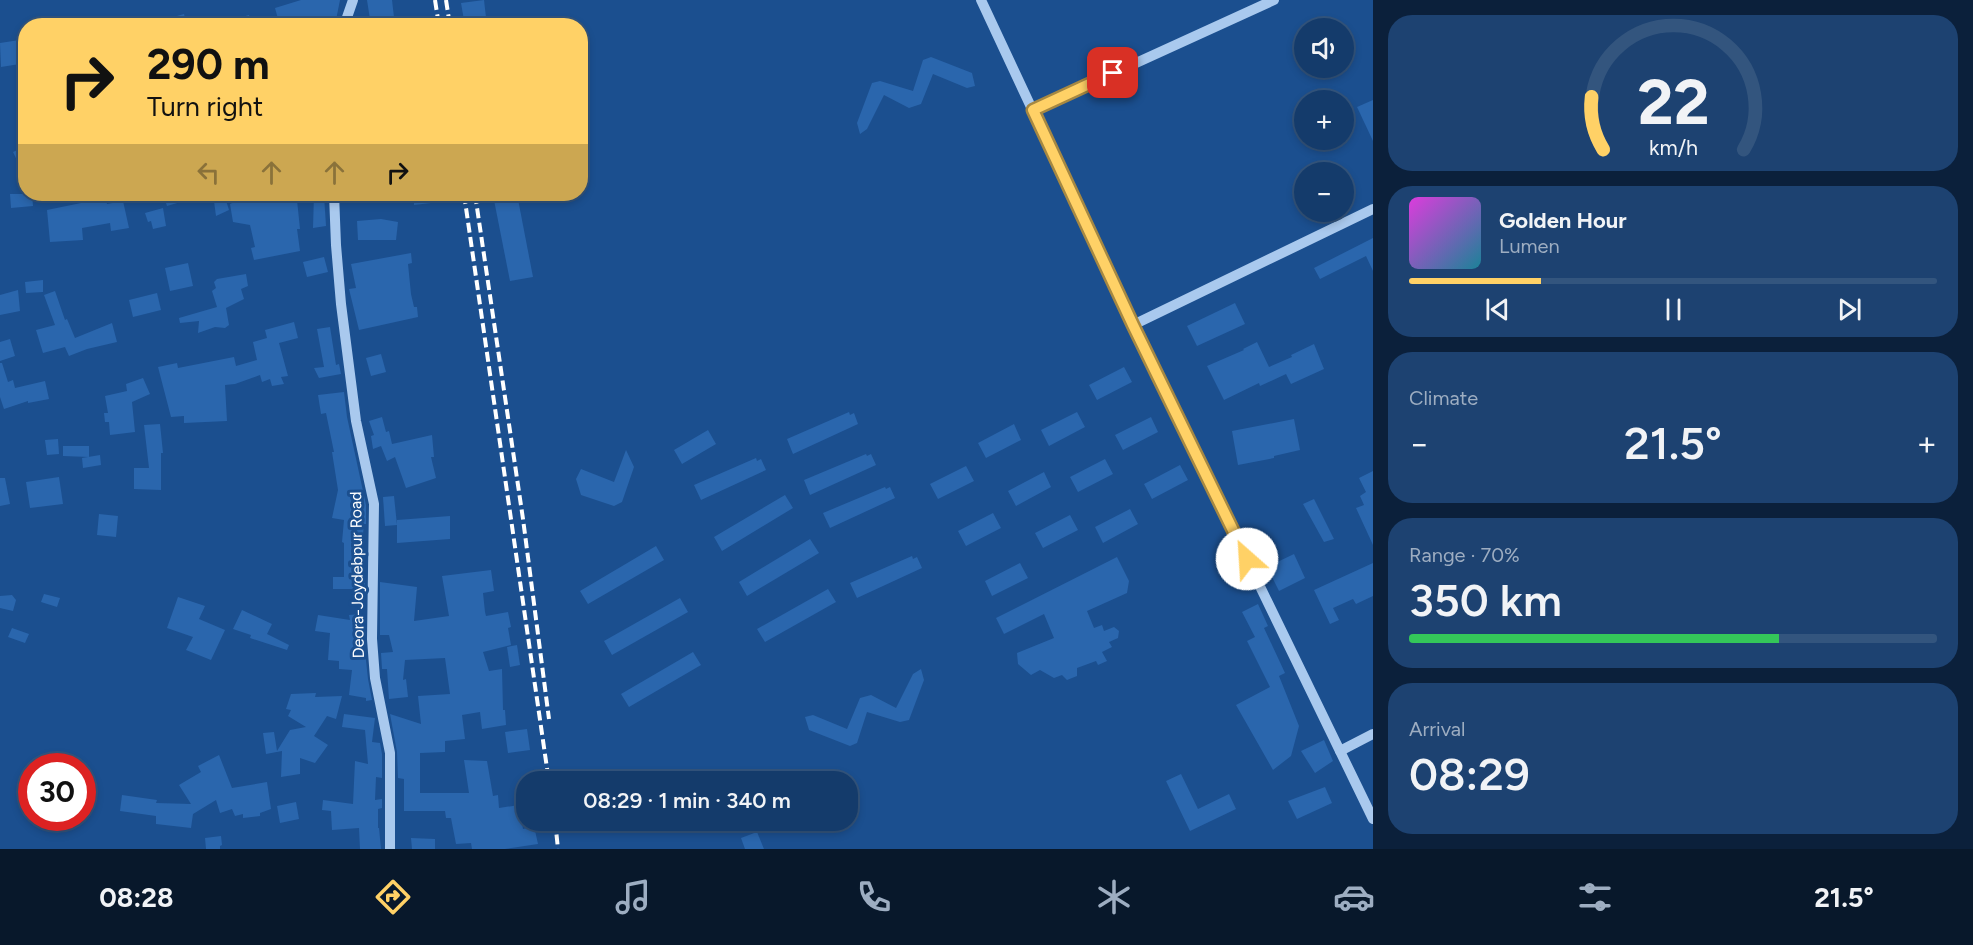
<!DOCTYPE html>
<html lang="en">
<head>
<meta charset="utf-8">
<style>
  :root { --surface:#143b6b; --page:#1d4271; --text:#f1f3f6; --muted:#9dadc1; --line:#33557e; --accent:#ffd166 }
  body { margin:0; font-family:Figtree,sans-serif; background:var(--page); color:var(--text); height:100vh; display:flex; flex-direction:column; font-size:22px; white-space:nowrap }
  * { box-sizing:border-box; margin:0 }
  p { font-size:20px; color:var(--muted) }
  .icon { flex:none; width:33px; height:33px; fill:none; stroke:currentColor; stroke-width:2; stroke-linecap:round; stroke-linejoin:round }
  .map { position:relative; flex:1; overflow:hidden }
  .side { display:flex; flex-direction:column; gap:15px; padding:15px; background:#0b203b; width:600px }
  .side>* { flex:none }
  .banner { position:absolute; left:18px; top:18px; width:570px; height:183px; border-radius:24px; box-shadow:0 3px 9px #0003,0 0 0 2px var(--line); background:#ffd166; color:#111; overflow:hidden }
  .fabs { position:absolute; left:1294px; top:18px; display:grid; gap:12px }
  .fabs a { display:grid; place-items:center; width:60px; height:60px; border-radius:50%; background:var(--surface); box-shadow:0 3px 9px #0003,0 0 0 2px var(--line); font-size:30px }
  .speed { position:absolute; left:18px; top:753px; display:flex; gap:12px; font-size:30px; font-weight:700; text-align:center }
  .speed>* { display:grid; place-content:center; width:78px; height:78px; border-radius:50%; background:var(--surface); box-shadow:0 3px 9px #0003,0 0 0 2px var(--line); line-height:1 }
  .speed .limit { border:9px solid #d22; background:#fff; color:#111 }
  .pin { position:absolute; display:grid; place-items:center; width:51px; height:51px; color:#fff; margin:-26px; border-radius:12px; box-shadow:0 3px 9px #0006 }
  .me { position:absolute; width:66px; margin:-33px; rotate:334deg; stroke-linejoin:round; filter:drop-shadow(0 0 4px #0008) }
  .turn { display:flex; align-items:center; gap:21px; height:126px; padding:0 30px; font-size:27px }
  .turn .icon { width:78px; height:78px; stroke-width:2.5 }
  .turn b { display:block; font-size:42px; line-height:51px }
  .lanes { display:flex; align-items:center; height:57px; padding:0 30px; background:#0003; justify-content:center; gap:30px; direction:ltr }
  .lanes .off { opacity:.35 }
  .big { font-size:45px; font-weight:600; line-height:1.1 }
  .side .widget { flex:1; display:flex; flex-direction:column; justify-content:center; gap:9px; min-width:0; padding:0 21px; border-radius:24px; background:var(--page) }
  .side .dial { align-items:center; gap:0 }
  .dial svg { height:156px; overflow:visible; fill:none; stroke:var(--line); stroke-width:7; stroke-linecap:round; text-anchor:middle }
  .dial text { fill:var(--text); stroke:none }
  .song { display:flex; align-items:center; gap:18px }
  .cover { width:72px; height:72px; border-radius:9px; background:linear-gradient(135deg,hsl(300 70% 55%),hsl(190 70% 35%)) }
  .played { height:6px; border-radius:3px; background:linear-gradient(90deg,var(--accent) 25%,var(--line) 25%) }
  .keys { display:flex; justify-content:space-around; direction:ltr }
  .heat { display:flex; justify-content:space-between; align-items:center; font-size:33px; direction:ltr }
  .charge { height:9px; border-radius:4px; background:linear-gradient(90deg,#34c759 70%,var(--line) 0) }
  .trip { position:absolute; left:516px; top:771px; width:342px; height:60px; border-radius:24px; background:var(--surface); box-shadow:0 3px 9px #0003,0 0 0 2px var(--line); font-weight:600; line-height:60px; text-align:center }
  .menu { display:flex; height:96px; justify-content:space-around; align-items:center; background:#08182b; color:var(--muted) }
  .menu .icon { width:42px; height:42px }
  .menu .on { color:var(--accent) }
  .menu b { font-size:27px; color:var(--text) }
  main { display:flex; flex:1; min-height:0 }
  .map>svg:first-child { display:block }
  .building { fill:#2a66ad }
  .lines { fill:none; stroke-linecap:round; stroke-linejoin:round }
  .minor { stroke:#a9c9ee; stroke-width:10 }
  .rail { stroke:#fff; stroke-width:4; stroke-dasharray:10 4.5; stroke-linecap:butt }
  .route-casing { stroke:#a68842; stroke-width:15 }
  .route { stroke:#ffd166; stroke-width:10 }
  .labels { text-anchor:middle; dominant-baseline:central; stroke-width:6; stroke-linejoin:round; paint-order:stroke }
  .street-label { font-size:16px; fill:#fff; stroke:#1b4f8f }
</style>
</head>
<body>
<main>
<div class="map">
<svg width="1373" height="849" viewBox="0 0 1373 849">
  <rect width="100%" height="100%" fill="#1b4f8f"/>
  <!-- building -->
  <g class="building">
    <path d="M 301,0 L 340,0 L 335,25 L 280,26 L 275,8 Z"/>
    <path d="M 367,0 L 392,0 L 395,26 L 371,26 Z"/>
    <path d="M 484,0 L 487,26 L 465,26 L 461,3 Z"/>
    <path d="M 184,14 L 187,26 L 153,26 L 152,23 Z"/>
    <path d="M 249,15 L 252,26 L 222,26 L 221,23 Z"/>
    <path d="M 26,39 L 26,63 L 1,67 L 0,43 Z"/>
    <path d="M 931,57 L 972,73 L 975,86 L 967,88 L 933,74 L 921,104 L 909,108 L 884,95 L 867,129 L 860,134 L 857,123 L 872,83 L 880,81 L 913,91 L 923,60 Z"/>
    <path d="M 1373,100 L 1373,141 L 1357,107 Z"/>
    <path d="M 26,146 L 26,179 L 13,152 Z"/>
    <path d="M 10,194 L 32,194 L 33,206 L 11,208 Z"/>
    <path d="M 84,194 L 105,194 L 107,204 L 123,201 L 129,228 L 111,231 L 110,223 L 82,228 L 83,240 L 50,242 L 47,210 L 86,202 Z"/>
    <path d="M 163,194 L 201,194 L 201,196 L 167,206 Z"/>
    <path d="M 213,194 L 224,194 L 229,210 L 216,216 Z"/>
    <path d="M 252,194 L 254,197 L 275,194 L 276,203 L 297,200 L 300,229 L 297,229 L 300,251 L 254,260 L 251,248 L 255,247 L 250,225 L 233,222 L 230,204 Z"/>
    <path d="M 314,194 L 324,195 L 326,226 L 313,228 Z"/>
    <path d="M 414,194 L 431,194 L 431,203 L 414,205 Z"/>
    <path d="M 500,194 L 517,194 L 533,277 L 510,281 L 493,195 Z"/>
    <path d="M 163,208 L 166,226 L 153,229 L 151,221 L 148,222 L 145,213 Z"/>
    <path d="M 381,219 L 398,222 L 396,240 L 358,240 L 357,221 Z"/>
    <path d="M 1373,238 L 1373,271 L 1366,256 L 1320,279 L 1314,268 Z"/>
    <path d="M 411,253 L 412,263 L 408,264 L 411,294 L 414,307 L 417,307 L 418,317 L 359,330 L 349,289 L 356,288 L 351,264 Z"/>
    <path d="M 324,257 L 328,272 L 307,277 L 303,262 Z"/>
    <path d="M 188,263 L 193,286 L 170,291 L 165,268 Z"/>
    <path d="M 246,274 L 248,286 L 241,289 L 244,299 L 226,308 L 229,325 L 225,328 L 215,327 L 198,333 L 199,321 L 180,323 L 179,318 L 217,307 L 212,291 L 216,288 L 214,282 L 217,279 Z"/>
    <path d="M 43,280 L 43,292 L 26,293 L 25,282 Z"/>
    <path d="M 18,290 L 20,311 L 0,315 L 0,295 Z"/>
    <path d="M 55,291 L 65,320 L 67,319 L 75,338 L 112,323 L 117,342 L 87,349 L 69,356 L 65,347 L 43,353 L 36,330 L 55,325 L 44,295 Z"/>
    <path d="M 157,293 L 161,310 L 133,317 L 129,300 Z"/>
    <path d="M 1235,303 L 1245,324 L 1197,346 L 1187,326 Z"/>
    <path d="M 294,322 L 298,338 L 279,343 L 288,376 L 281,377 L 284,384 L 272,386 L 270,379 L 262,382 L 260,375 L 235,384 L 225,385 L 227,421 L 184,423 L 184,416 L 171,417 L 158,367 L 177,363 L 178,368 L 234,357 L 236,366 L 257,360 L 253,342 L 267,338 L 265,330 Z"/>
    <path d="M 330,327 L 336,365 L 339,364 L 341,374 L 319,378 L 314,368 L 324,367 L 317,329 Z"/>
    <path d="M 10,339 L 15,356 L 0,361 L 0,342 Z"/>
    <path d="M 1257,342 L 1269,367 L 1292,357 L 1291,355 L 1314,344 L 1324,369 L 1291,384 L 1286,374 L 1260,386 L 1259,383 L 1224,400 L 1207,366 L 1244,350 L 1243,349 Z"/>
    <path d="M 381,354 L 386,372 L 371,376 L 366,358 Z"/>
    <path d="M 0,363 L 2,363 L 8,382 L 13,380 L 15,388 L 45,381 L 49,399 L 28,403 L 28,401 L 4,409 L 0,397 Z"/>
    <path d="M 1124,367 L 1132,382 L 1097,400 L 1089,385 Z"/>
    <path d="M 143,378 L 150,394 L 132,402 L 135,432 L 110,435 L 109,422 L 105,422 L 104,413 L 108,413 L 105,396 L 127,391 L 126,384 Z"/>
    <path d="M 344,392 L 347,417 L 366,505 L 366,524 L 364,524 L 362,544 L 357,543 L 356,576 L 365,576 L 365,589 L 333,589 L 333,577 L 344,577 L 344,543 L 342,542 L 344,520 L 332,518 L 338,490 L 332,452 L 334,452 L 326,413 L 321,414 L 318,395 Z"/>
    <path d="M 849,412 L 850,415 L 854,413 L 858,424 L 793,454 L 787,439 Z"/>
    <path d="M 1077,412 L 1085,427 L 1049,446 L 1041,430 Z"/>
    <path d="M 382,417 L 386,432 L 389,431 L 392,444 L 432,435 L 434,457 L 431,457 L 436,478 L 406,488 L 395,457 L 387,461 L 381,446 L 373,449 L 371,436 L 374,435 L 369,421 Z"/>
    <path d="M 1151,417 L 1158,432 L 1123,450 L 1115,435 Z"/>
    <path d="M 1294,419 L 1300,450 L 1274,456 L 1274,458 L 1238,465 L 1232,431 Z"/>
    <path d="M 160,424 L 163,453 L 161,453 L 161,490 L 134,489 L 134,468 L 149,468 L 144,425 Z"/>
    <path d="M 1014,424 L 1021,440 L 986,458 L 978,443 Z"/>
    <path d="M 708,430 L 716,444 L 682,464 L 674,450 Z"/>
    <path d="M 58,439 L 59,454 L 47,455 L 45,440 Z"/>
    <path d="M 63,446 L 89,446 L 89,457 L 63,456 Z"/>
    <path d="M 626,450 L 634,467 L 622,502 L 614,506 L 581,495 L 576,479 L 581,469 L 614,482 Z"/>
    <path d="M 866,454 L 867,456 L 871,454 L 876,465 L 810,495 L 804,480 Z"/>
    <path d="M 100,455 L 101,465 L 83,468 L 82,458 Z"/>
    <path d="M 756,458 L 757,461 L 761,459 L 766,470 L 701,500 L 694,485 Z"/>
    <path d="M 1105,459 L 1113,474 L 1078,492 L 1070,477 Z"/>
    <path d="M 1180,465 L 1188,480 L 1152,499 L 1144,484 Z"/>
    <path d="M 966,466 L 974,481 L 938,499 L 930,484 Z"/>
    <path d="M 1373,471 L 1373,545 L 1356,508 L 1364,505 L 1360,496 L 1366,492 L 1359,478 Z"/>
    <path d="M 1044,472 L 1051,487 L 1016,506 L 1008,491 Z"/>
    <path d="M 59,477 L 63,504 L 30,508 L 26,482 Z"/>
    <path d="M 0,478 L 5,478 L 10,504 L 0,506 Z"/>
    <path d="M 885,487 L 886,489 L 890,487 L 895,498 L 830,528 L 823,513 Z"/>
    <path d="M 785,495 L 793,508 L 722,551 L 714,537 Z"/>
    <path d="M 394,496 L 397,525 L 385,526 L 383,497 Z"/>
    <path d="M 1314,499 L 1334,539 L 1324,542 L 1303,504 Z"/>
    <path d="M 1130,509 L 1138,524 L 1103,543 L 1095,527 Z"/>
    <path d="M 993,513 L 1001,528 L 966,546 L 958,531 Z"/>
    <path d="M 99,514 L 118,516 L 116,537 L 97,535 Z"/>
    <path d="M 1070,515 L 1078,530 L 1043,548 L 1035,533 Z"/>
    <path d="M 450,516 L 450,539 L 397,543 L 397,520 Z"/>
    <path d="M 810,539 L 819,553 L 747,596 L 739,582 Z"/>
    <path d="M 656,546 L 664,560 L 588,604 L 580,591 Z"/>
    <path d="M 1294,554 L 1305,578 L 1279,591 L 1267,567 Z"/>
    <path d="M 912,556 L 913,559 L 917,557 L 922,568 L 857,598 L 850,583 Z"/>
    <path d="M 1117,557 L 1129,581 L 1127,593 L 1087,611 L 1094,628 L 1102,625 L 1104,631 L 1114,627 L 1119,631 L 1118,638 L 1109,642 L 1112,647 L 1102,652 L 1107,661 L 1098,665 L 1096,661 L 1077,668 L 1077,676 L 1067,680 L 1062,675 L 1054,678 L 1040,670 L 1031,675 L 1018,664 L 1017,653 L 1054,638 L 1044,614 L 1004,634 L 996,618 Z"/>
    <path d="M 1020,563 L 1028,578 L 992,596 L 985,581 Z"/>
    <path d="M 1373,563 L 1373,596 L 1356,604 L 1353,599 L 1333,608 L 1339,620 L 1330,624 L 1314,590 Z"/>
    <path d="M 491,570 L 494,591 L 483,593 L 485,612 L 486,616 L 508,612 L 511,627 L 508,628 L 511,645 L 483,652 L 489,671 L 502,669 L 503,710 L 505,710 L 506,725 L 482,729 L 480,712 L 462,715 L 465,739 L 445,741 L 445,752 L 420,753 L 420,793 L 469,793 L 464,760 L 487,761 L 493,796 L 498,795 L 499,808 L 519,805 L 523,829 L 534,826 L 538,844 L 505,849 L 472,849 L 471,843 L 456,844 L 451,818 L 446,818 L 445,811 L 404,811 L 404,779 L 398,778 L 397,752 L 390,714 L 421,724 L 418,696 L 450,694 L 445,658 L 405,660 L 403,680 L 406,679 L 408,697 L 389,699 L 387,669 L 382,669 L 381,653 L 393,652 L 389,635 L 380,635 L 380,582 L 417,587 L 414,621 L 449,616 L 442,576 Z"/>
    <path d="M 828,589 L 836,602 L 765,642 L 757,629 Z"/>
    <path d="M 44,594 L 60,598 L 57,607 L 41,602 Z"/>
    <path d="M 12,595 L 16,600 L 13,611 L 0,608 L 0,596 Z"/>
    <path d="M 178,597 L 205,606 L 199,619 L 225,630 L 211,660 L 186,650 L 193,637 L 167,628 Z"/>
    <path d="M 680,598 L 688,612 L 612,655 L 604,641 Z"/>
    <path d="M 1258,604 L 1268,626 L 1264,628 L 1285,673 L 1279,676 L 1299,726 L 1291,756 L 1273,770 L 1236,705 L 1270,687 L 1247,641 L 1255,637 L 1242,612 Z"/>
    <path d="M 242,610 L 272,624 L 267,634 L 289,645 L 287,650 L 250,638 L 251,635 L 233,629 Z"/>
    <path d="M 361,614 L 368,679 L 372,700 L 366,701 L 366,698 L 349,695 L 352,670 L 339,669 L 339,661 L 328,660 L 330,633 L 315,631 L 318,615 L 350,620 L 349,615 Z"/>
    <path d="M 12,628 L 29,634 L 25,643 L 8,637 Z"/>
    <path d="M 517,645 L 520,665 L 510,667 L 507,647 Z"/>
    <path d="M 693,652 L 701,665 L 629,707 L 621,694 Z"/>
    <path d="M 921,669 L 924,680 L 909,720 L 900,722 L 867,712 L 857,743 L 850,746 L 809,730 L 805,717 L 813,715 L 847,729 L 860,698 L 871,695 L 896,708 L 913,674 Z"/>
    <path d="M 316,693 L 315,697 L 342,696 L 336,719 L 327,716 L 314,736 L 328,745 L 315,763 L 300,758 L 300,774 L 281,777 L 282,751 L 266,754 L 263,733 L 274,732 L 277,751 L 290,730 L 306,727 L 288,716 L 291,710 L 286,709 L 291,694 Z"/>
    <path d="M 344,714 L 375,718 L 372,742 L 380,743 L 382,754 L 382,778 L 376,777 L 375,800 L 382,799 L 382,808 L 378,809 L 378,828 L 379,828 L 381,849 L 360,849 L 359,828 L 332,830 L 331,811 L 322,810 L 323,800 L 353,804 L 355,761 L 368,764 L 365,730 L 342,727 Z"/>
    <path d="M 527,729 L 530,750 L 508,753 L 505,732 Z"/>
    <path d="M 1324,740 L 1333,761 L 1315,773 L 1301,751 Z"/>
    <path d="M 219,755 L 232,788 L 267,782 L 271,809 L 260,813 L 260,816 L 243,818 L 243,814 L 235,816 L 232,809 L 220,813 L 216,800 L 193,814 L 191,828 L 156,824 L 156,816 L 120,811 L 122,795 L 157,800 L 156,803 L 191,804 L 179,785 L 201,772 L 198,766 Z"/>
    <path d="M 1181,774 L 1198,809 L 1229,794 L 1236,809 L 1190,831 L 1166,781 Z"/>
    <path d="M 1325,787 L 1332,803 L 1297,819 L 1288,801 Z"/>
    <path d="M 296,802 L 299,819 L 280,823 L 277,806 Z"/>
    <path d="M 757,832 L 764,849 L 745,849 L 741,838 Z"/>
    <path d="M 221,836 L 222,845 L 220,846 L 220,849 L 206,849 L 205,838 Z"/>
    <path d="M 411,838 L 435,839 L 435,849 L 412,849 Z"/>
  </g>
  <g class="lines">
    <!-- minor -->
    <g class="minor">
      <path d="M 981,0 L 1133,325 L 1373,209"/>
      <path d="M 344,26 L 353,0"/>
      <path d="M 1033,110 L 1274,0"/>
      <path d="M 334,194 L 336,245 L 341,304 L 356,421 L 374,504 L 372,639 L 375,678 L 390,753 L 390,849"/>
      <path d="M 1133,325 L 1373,819"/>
      <path d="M 1340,751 L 1373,734"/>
    </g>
    <!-- rail -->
    <g class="rail">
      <path d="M 435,0 L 439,26"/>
      <path d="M 446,0 L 450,26"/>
      <path d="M 464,194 L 549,782"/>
      <path d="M 475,194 L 523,519 L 549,719"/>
      <path d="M 555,820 L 558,849"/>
    </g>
  </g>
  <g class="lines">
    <!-- route casing -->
    <g class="route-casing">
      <path id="route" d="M 1113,73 L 1033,110 L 1133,325 L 1247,559"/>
    </g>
    <!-- route -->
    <use href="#route" class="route"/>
  </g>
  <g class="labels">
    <!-- street labels -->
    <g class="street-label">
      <text transform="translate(357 575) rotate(-91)">Deora-Joydebpur Road</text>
    </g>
  </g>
</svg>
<div class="fabs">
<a><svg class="icon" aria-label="sound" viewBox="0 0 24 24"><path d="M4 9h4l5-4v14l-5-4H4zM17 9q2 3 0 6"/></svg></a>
<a>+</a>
<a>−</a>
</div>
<div class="speed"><div class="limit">30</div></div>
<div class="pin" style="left:1113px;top:73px;background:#d93025"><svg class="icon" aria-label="arrive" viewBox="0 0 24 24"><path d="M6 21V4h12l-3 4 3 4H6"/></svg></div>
<svg class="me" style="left:1247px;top:559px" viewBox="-20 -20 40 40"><circle r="19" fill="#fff"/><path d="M0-13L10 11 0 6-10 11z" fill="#ffd166"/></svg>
<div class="trip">08:29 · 1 min · 340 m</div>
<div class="banner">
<div class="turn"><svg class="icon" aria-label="right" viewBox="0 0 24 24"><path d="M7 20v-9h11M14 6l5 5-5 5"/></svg><div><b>290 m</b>Turn right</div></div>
<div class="lanes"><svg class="icon off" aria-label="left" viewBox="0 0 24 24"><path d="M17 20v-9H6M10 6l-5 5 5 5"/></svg><svg class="icon off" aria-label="ahead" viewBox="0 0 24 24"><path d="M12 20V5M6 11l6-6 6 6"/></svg><svg class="icon off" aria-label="ahead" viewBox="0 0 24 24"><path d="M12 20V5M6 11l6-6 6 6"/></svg><svg class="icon" aria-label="right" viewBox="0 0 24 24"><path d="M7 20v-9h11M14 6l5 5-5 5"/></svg></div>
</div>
</div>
<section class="side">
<div class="widget dial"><svg viewBox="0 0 100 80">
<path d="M14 69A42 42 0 1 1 86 69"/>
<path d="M14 69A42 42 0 0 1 8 42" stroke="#ffd166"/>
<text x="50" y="56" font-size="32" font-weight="700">22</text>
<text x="50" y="72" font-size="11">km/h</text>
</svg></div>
<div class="widget">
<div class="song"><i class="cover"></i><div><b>Golden Hour</b><p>Lumen</p></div></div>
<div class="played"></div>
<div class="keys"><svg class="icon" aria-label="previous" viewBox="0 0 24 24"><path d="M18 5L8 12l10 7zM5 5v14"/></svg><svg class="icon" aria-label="pause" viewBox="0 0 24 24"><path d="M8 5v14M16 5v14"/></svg><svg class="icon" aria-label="next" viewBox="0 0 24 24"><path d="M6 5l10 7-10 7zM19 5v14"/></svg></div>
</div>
<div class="widget"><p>Climate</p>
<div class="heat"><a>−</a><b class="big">21.5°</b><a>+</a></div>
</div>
<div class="widget"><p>Range · 70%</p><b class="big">350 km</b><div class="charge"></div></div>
<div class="widget"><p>Arrival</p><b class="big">08:29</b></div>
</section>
</main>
<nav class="menu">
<b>08:28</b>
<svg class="icon on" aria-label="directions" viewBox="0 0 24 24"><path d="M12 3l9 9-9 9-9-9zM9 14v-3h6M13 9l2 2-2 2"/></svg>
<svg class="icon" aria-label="music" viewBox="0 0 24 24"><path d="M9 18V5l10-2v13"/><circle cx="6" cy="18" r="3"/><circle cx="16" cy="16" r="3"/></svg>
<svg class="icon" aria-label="phone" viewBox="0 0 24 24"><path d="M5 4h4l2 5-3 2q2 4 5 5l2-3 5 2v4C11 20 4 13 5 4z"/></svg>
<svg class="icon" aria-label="climate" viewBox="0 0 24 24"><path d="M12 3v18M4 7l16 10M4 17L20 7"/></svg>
<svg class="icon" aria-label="car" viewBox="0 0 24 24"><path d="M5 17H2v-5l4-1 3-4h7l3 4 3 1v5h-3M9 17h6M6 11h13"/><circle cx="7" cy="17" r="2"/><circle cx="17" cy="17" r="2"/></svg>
<svg class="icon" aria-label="filters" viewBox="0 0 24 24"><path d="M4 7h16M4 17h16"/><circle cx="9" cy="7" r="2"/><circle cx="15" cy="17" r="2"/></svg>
<b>21.5°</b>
</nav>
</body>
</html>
